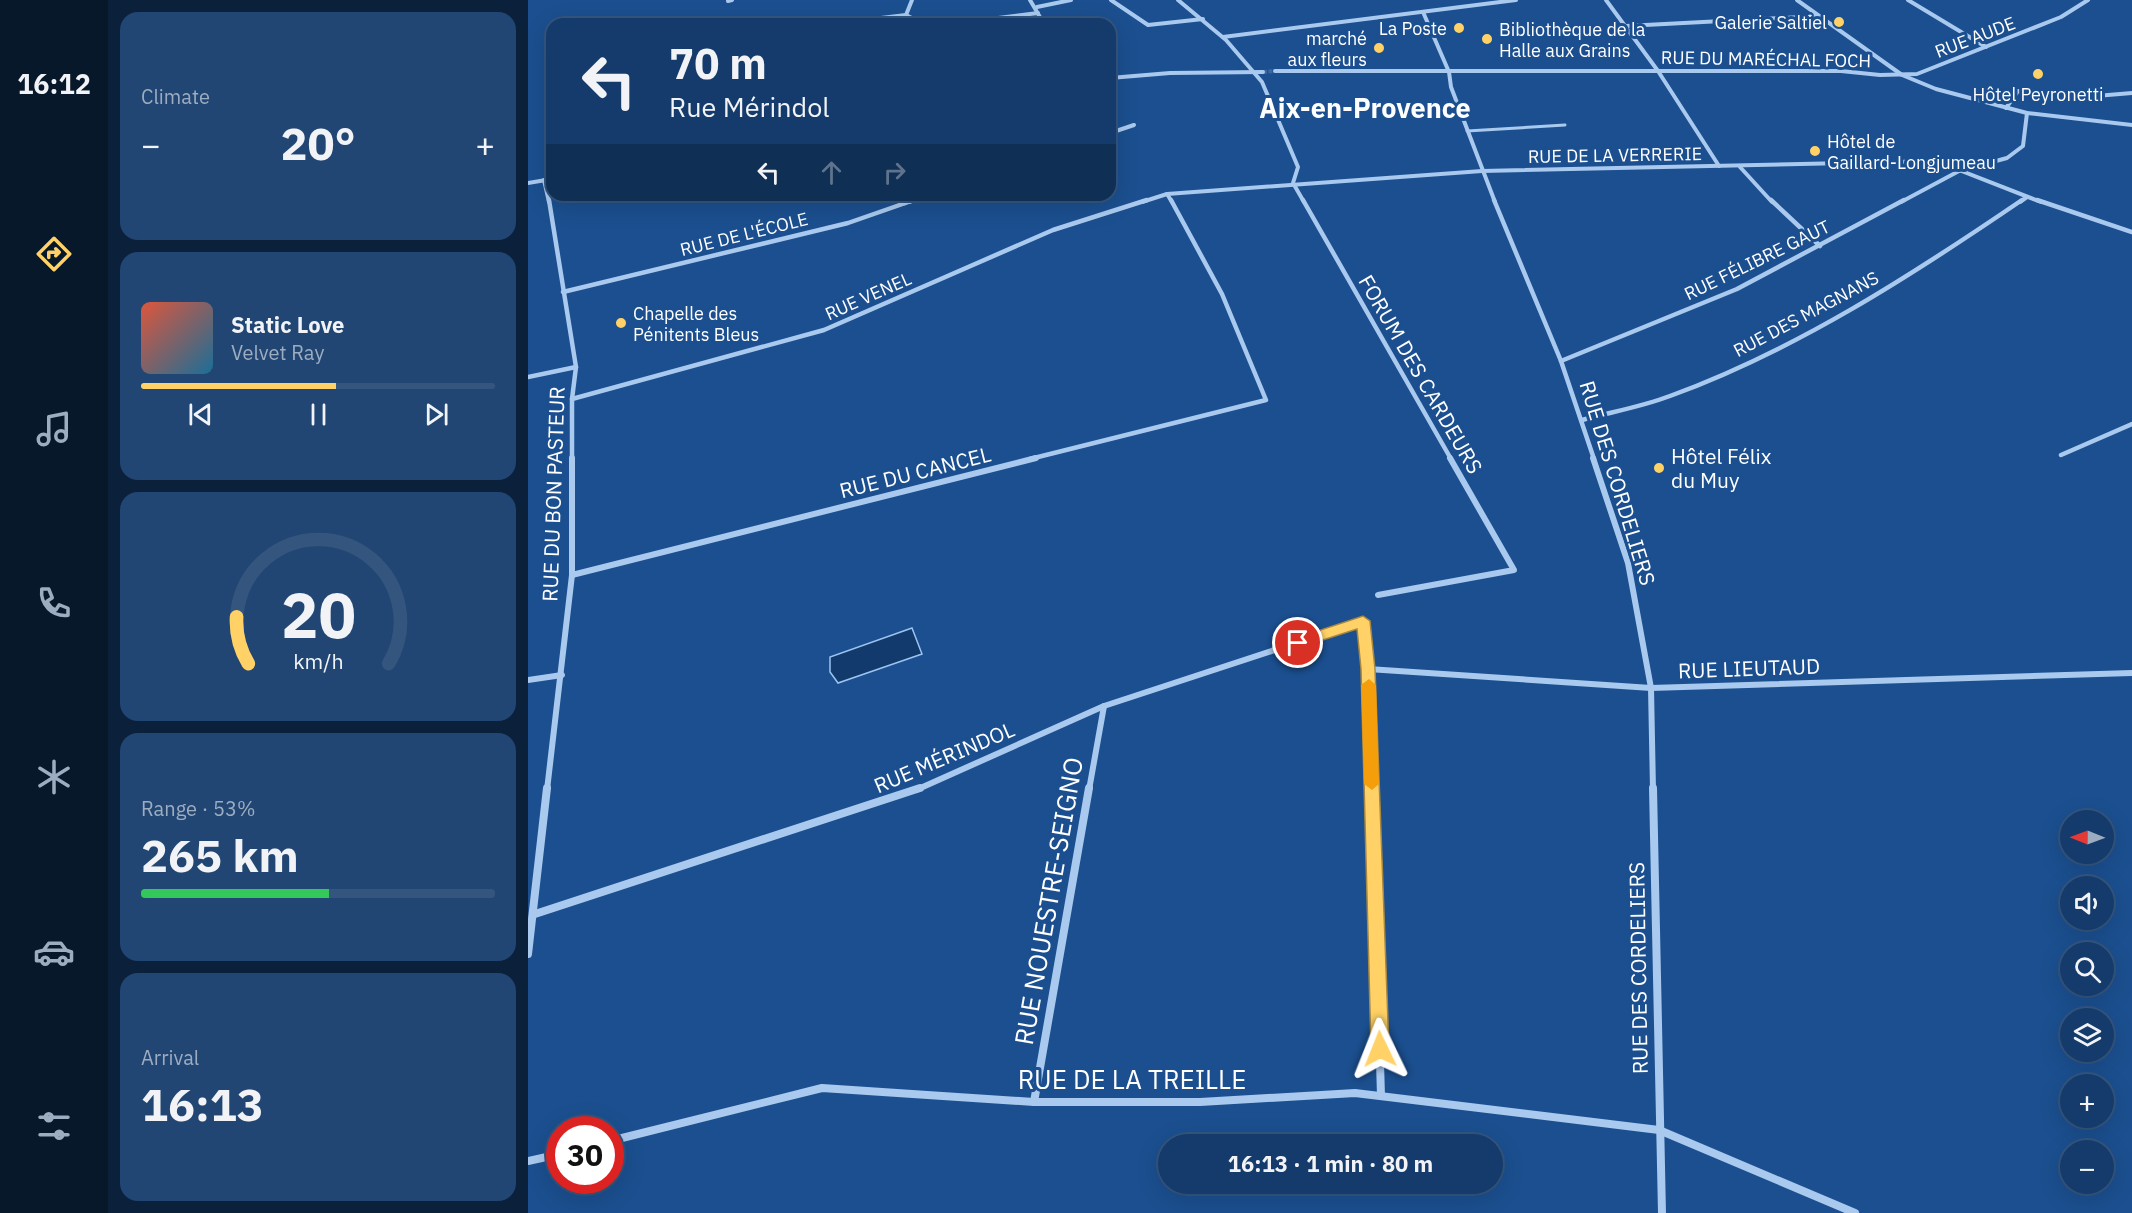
<!DOCTYPE html>
<html lang="en">
<head>
<meta charset="utf-8">
<style>
  :root { --surface:#143b6b; --page:#214673; --text:#f1f3f6; --muted:#9dadc1; --line:#33557e; --accent:#ffd166 }
  body { margin:0; font-family:"IBM Plex Sans",sans-serif; background:var(--page); color:var(--text); height:100vh; display:flex; flex-direction:column; font-size:22px; white-space:nowrap }
  * { box-sizing:border-box; margin:0 }
  p { font-size:20px; color:var(--muted) }
  .icon { flex:none; width:33px; height:33px; fill:none; stroke:currentColor; stroke-width:2; stroke-linecap:round; stroke-linejoin:round }
  .map { position:relative; flex:1; overflow:hidden }
  .sheet { display:flex; flex-direction:column; gap:12px; padding:12px; background:#0b203b; width:420px }
  .sheet>* { flex:none }
  .banner { position:absolute; left:18px; top:18px; width:570px; height:183px; border-radius:18px; box-shadow:0 6px 24px #0002,0 0 0 2px var(--line); background:#143b6b; color:var(--text); overflow:hidden }
  .needle { width:39px; rotate:271deg }
  .buttons { position:absolute; left:1532px; top:810px; display:grid; gap:12px }
  .buttons a { display:grid; place-items:center; width:54px; height:54px; border-radius:50%; background:var(--surface); box-shadow:0 6px 24px #0002,0 0 0 2px var(--line); font-size:30px }
  .speed { position:absolute; left:18px; top:1116px; display:flex; gap:12px; font-size:30px; font-weight:700; text-align:center }
  .speed>* { display:grid; place-content:center; width:78px; height:78px; border-radius:50%; background:var(--surface); box-shadow:0 6px 24px #0002,0 0 0 2px var(--line); line-height:1 }
  .speed .limit { border:9px solid #d22; background:#fff; color:#111 }
  .pin { position:absolute; display:grid; place-items:center; width:51px; height:51px; color:#fff; margin:-26px; border:3px solid #fff; border-radius:50%; box-shadow:0 2px 6px #0007 }
  .me { position:absolute; width:66px; margin:-33px; rotate:358deg; stroke-linejoin:round; filter:drop-shadow(0 0 4px #0008) }
  .turn { display:flex; align-items:center; gap:21px; height:126px; padding:0 24px; font-size:27px }
  .turn .icon { width:78px; height:78px; stroke-width:2.5 }
  .turn b { display:block; font-size:42px; line-height:51px }
  .lanes { display:flex; align-items:center; height:57px; padding:0 24px; background:#0003; justify-content:center; gap:30px; direction:ltr }
  .lanes .off { opacity:.35 }
  .big { font-size:45px; font-weight:800; line-height:1.1 }
  .sheet .card { flex:1; display:flex; flex-direction:column; justify-content:center; gap:9px; min-width:0; padding:0 21px; border-radius:18px; background:var(--page) }
  .sheet .dial { align-items:center; gap:0 }
  .dial svg { height:156px; overflow:visible; fill:none; stroke:var(--line); stroke-width:7; stroke-linecap:round; text-anchor:middle }
  .dial text { fill:var(--text); stroke:none }
  .song { display:flex; align-items:center; gap:18px }
  .cover { width:72px; height:72px; border-radius:9px; background:linear-gradient(135deg,hsl(10 70% 55%),hsl(200 70% 35%)) }
  .played { height:6px; border-radius:3px; background:linear-gradient(90deg,var(--accent) 55%,var(--line) 55%) }
  .keys { display:flex; justify-content:space-around; direction:ltr }
  .heat { display:flex; justify-content:space-between; align-items:center; font-size:33px; direction:ltr }
  .charge { height:9px; border-radius:4px; background:linear-gradient(90deg,#34c759 53%,var(--line) 0) }
  .trip { position:absolute; left:630px; top:1134px; width:345px; height:60px; border-radius:30px; background:var(--surface); box-shadow:0 6px 24px #0002,0 0 0 2px var(--line); font-weight:800; line-height:60px; text-align:center }
  main { display:flex; flex:1; min-height:0 }
  .dock { display:flex; flex-direction:column; width:108px; justify-content:space-around; align-items:center; background:#08182b; color:var(--muted) }
  .dock .icon { width:42px; height:42px }
  .dock .selected { color:var(--accent) }
  .dock b { font-size:27px; color:var(--text) }
  .map>svg:first-child { display:block }
  .water { fill:#123a6d; stroke:#9cc4f0; stroke-width:1.5 }
  .lines { fill:none; stroke-linecap:round; stroke-linejoin:round }
  .street-tunnel { stroke:#3d69a0; stroke-width:4; stroke-dasharray:4 1.5; stroke-linecap:butt }
  .lane { stroke:#a9c9ee; stroke-width:3 }
  .street-far3 { stroke:#a9c9ee; stroke-width:4 }
  .street-far2 { stroke:#a9c9ee; stroke-width:4.5 }
  .street-far1 { stroke:#a9c9ee; stroke-width:6 }
  .street { stroke:#a9c9ee; stroke-width:8 }
  .route { fill:#ffd166; stroke:#a68842; stroke-width:1.5 }
  .slow { fill:#f59e0b }
  .poi-dot { fill:#ffd166; stroke:#1b4f8f; stroke-width:2 }
  .labels { text-anchor:middle; dominant-baseline:central; stroke-width:6; stroke-linejoin:round; paint-order:stroke }
  .far-poi-label { font-size:18px; fill:#fff; stroke:#1b4f8f; text-anchor:end }
  .far-street-label { font-size:18px; fill:#fff; stroke:#1b4f8f }
  .street-label { font-size:21px; fill:#fff; stroke:#1b4f8f }
  .poi-label { font-size:21px; fill:#fff; stroke:#1b4f8f; text-anchor:start }
  .near-street-label { font-size:26px; fill:#fff; stroke:#1b4f8f }
  .far-town-label { font-size:27px; font-weight:bold; fill:#fff; stroke:#1b4f8f }
</style>
</head>
<body>
<main>
<nav class="dock">
<b>16:12</b>
<svg class="icon selected" aria-label="directions" viewBox="0 0 24 24"><path d="M12 3l9 9-9 9-9-9zM9 14v-3h6M13 9l2 2-2 2"/></svg>
<svg class="icon" aria-label="music" viewBox="0 0 24 24"><path d="M9 18V5l10-2v13"/><circle cx="6" cy="18" r="3"/><circle cx="16" cy="16" r="3"/></svg>
<svg class="icon" aria-label="phone" viewBox="0 0 24 24"><path d="M5 4h4l2 5-3 2q2 4 5 5l2-3 5 2v4C11 20 4 13 5 4z"/></svg>
<svg class="icon" aria-label="climate" viewBox="0 0 24 24"><path d="M12 3v18M4 7l16 10M4 17L20 7"/></svg>
<svg class="icon" aria-label="car" viewBox="0 0 24 24"><path d="M5 17H2v-5l4-1 3-4h7l3 4 3 1v5h-3M9 17h6M6 11h13"/><circle cx="7" cy="17" r="2"/><circle cx="17" cy="17" r="2"/></svg>
<svg class="icon" aria-label="filters" viewBox="0 0 24 24"><path d="M4 7h16M4 17h16"/><circle cx="9" cy="7" r="2"/><circle cx="15" cy="17" r="2"/></svg>
</nav>
<section class="sheet">
<div class="card"><p>Climate</p>
<div class="heat"><a>−</a><b class="big">20°</b><a>+</a></div>
</div>
<div class="card">
<div class="song"><i class="cover"></i><div><b>Static Love</b><p>Velvet Ray</p></div></div>
<div class="played"></div>
<div class="keys"><svg class="icon" aria-label="previous" viewBox="0 0 24 24"><path d="M18 5L8 12l10 7zM5 5v14"/></svg><svg class="icon" aria-label="pause" viewBox="0 0 24 24"><path d="M8 5v14M16 5v14"/></svg><svg class="icon" aria-label="next" viewBox="0 0 24 24"><path d="M6 5l10 7-10 7zM19 5v14"/></svg></div>
</div>
<div class="card dial"><svg viewBox="0 0 100 80">
<path d="M14 69A42 42 0 1 1 86 69"/>
<path d="M14 69A42 42 0 0 1 8 45" stroke="#ffd166"/>
<text x="50" y="56" font-size="32" font-weight="700">20</text>
<text x="50" y="72" font-size="11">km/h</text>
</svg></div>
<div class="card"><p>Range · 53%</p><b class="big">265 km</b><div class="charge"></div></div>
<div class="card"><p>Arrival</p><b class="big">16:13</b></div>
</section>
<div class="map">
<svg width="1604" height="1213" viewBox="0 0 1604 1213">
  <rect width="100%" height="100%" fill="#1b4f8f"/>
  <!-- water -->
  <path class="water" d="M 384,628 L 394,654 L 310,683 L 302,672 L 302,657 Z"/>
  <g class="lines">
    <!-- street-tunnel -->
    <path class="street-tunnel" d="M 735,72 L 747,71"/>
    <!-- lane -->
    <path class="lane" d="M 939,131 L 1037,125"/>
    <!-- street-far3 -->
    <g class="street-far3">
      <path d="M 502,0 L 516,24"/>
      <path d="M 583,0 L 620,25 L 675,19"/>
      <path d="M 650,0 L 698,40 L 734,82 L 770,167 L 765,183 L 776,202"/>
      <path d="M 1078,0 L 1130,71 L 1191,166"/>
      <path d="M 1269,0 L 1374,75 L 1408,89 L 1499,113 L 1604,125"/>
      <path d="M 1380,0 L 1458,47"/>
      <path d="M 200,1 L 204,0"/>
      <path d="M 509,7 L 543,0"/>
      <path d="M 895,12 L 921,72 L 923,87 L 967,202"/>
      <path d="M 378,15 L 395,24"/>
      <path d="M 328,24 L 328,21 L 378,15 L 384,0"/>
      <path d="M 422,24 L 510,13"/>
      <path d="M 1098,26 L 1292,16"/>
      <path d="M 695,37 L 988,0"/>
      <path d="M 747,71 L 1313,71 L 1352,75 L 1389,74 L 1533,17 L 1560,0"/>
      <path d="M 582,78 L 642,73 L 735,72"/>
      <path d="M 1478,108 L 1490,91 L 1556,97 L 1604,93"/>
      <path d="M 582,133 L 606,125"/>
      <path d="M 1212,167 L 1244,202"/>
      <path d="M 16,180 L 21,202"/>
      <path d="M 0,183 L 24,179"/>
      <path d="M 639,194 L 644,202"/>
      <path d="M 374,195 L 377,202"/>
      <path d="M 381,202 L 401,195"/>
      <path d="M 614,202 L 639,194 L 954,171 L 1408,161 L 1513,202"/>
      <path d="M 1373,202 L 1431,171 L 1479,158 L 1495,146 L 1499,113"/>
      <path d="M 1492,202 L 1499,197"/>
    </g>
    <!-- street-far2 -->
    <g class="street-far2">
      <path d="M 21,200 L 48,367 L 44,399 L 44,459"/>
      <path d="M 376,200 L 377,203"/>
      <path d="M 775,200 L 923,459"/>
      <path d="M 966,200 L 1033,361 L 1066,459"/>
      <path d="M 1243,200 L 1292,246"/>
      <path d="M 1509,200 L 1604,232"/>
      <path d="M 35,292 L 320,223 L 386,200"/>
      <path d="M 1033,361 L 1209,289 L 1376,200"/>
      <path d="M 0,377 L 48,367"/>
      <path d="M 44,399 L 296,330 L 525,230 L 619,200"/>
      <path d="M 1054,420 C 1083,412 1113,407 1142,396 C 1268,350 1384,275 1494,200"/>
      <path d="M 1533,455 L 1604,424"/>
      <path d="M 502,459 L 738,400 L 694,294 L 643,200"/>
    </g>
    <!-- street-far1 -->
    <g class="street-far1">
      <path d="M 1065,458 L 1100,563 L 1123,688 L 1125,790"/>
      <path d="M 44,575 L 508,458"/>
      <path d="M 850,595 L 986,570 L 922,458"/>
      <path d="M 840,669 L 1123,688 L 1604,673"/>
      <path d="M 0,680 L 34,675"/>
      <path d="M 19,790 L 44,575 L 44,458"/>
      <path d="M 388,790 L 576,706 L 835,621 L 840,669 L 844,790"/>
      <path d="M 561,790 L 576,706"/>
    </g>
    <!-- street -->
    <g class="street">
      <path d="M 844,788 L 853,1096"/>
      <path d="M 1125,788 L 1134,1213"/>
      <path d="M 7,914 L 392,788"/>
      <path d="M 0,954 L 19,788"/>
      <path d="M 506,1102 L 561,788"/>
      <path d="M 82,1141 L 294,1088 L 506,1102 L 672,1102 L 827,1093 L 1131,1130 L 1327,1213"/>
      <path d="M 0,1161 L 32,1154"/>
    </g>
  </g>
  <!-- route -->
  <path class="route" d="M 835,616 L 842,621 L 847,669 L 861,1049 L 858,1055 L 852,1058 L 845,1055 L 843,1049 L 833,669 L 829,629 L 770,648 L 763,643 L 765,639 Z"/>
  <!-- slow -->
  <path class="slow" d="M 841,679 L 848,685 L 851,784 L 844,790 L 836,784 L 833,685 Z"/>
  <!-- markers -->
  <g class="poi-dot">
    <circle cx="1311" cy="22" r="6"/>
    <circle cx="931" cy="28" r="6"/>
    <circle cx="959" cy="39" r="6"/>
    <circle cx="851" cy="48" r="6"/>
    <circle cx="1510" cy="74" r="6"/>
    <circle cx="1287" cy="151" r="6"/>
    <circle cx="93" cy="323" r="6"/>
    <circle cx="1131" cy="468" r="6"/>
  </g>
  <g class="labels">
    <!-- far-poi labels -->
    <g class="far-poi-label">
      <text x="1299" y="22">Galerie Saltiel</text>
      <text x="919" y="28">La Poste</text>
      <text x="971" y="29" text-anchor="start">Bibliothèque de la<tspan x="971" dy="21">Halle aux Grains</tspan></text>
      <text x="839" y="38">marché<tspan x="839" dy="21">aux fleurs</tspan></text>
      <text x="1510" y="94" text-anchor="middle">Hôtel Peyronetti</text>
      <text x="1299" y="141" text-anchor="start">Hôtel de<tspan x="1299" dy="21">Gaillard-Longjumeau</tspan></text>
      <text x="105" y="313" text-anchor="start">Chapelle des<tspan x="105" dy="21">Pénitents Bleus</tspan></text>
    </g>
    <!-- far-street labels -->
    <g class="far-street-label">
      <text transform="translate(1447 37) rotate(-21)">RUE AUDE</text>
      <text transform="translate(1238 59) rotate(1)">RUE DU MARÉCHAL FOCH</text>
      <text transform="translate(1087 155) rotate(-1)">RUE DE LA VERRERIE</text>
      <text transform="translate(216 234) rotate(-14)">RUE DE L'ÉCOLE</text>
      <text transform="translate(1229 260) rotate(-26)">RUE FÉLIBRE GAUT</text>
      <text transform="translate(340 296) rotate(-24)">RUE VENEL</text>
      <text transform="translate(1278 314) rotate(-28)">RUE DES MAGNANS</text>
    </g>
    <!-- street labels -->
    <g class="street-label">
      <text transform="translate(893 374) rotate(60)">FORUM DES CARDEURS</text>
      <text transform="translate(387 472) rotate(-14)">RUE DU CANCEL</text>
      <text transform="translate(1090 483) rotate(73)">RUE DES CORDELIERS</text>
      <text transform="translate(25 494) rotate(-88)">RUE DU BON PASTEUR</text>
      <text transform="translate(1221 668) rotate(-2)">RUE LIEUTAUD</text>
      <text transform="translate(416 757) rotate(-23)">RUE MÉRINDOL</text>
      <text transform="translate(1110 968) rotate(-91)">RUE DES CORDELIERS</text>
    </g>
    <!-- poi labels -->
    <g class="poi-label">
      <text x="1143" y="456">Hôtel Félix<tspan x="1143" dy="24">du Muy</tspan></text>
    </g>
    <!-- near-street labels -->
    <g class="near-street-label">
      <text transform="translate(520 901) rotate(-80)">RUE NOUESTRE-SEIGNO</text>
      <text x="604" y="1079">RUE DE LA TREILLE</text>
    </g>
    <!-- far-town labels -->
    <g class="far-town-label">
      <text x="837" y="107">Aix-en-Provence</text>
    </g>
  </g>
</svg>
<div class="buttons">
<a><svg class="needle" viewBox="-14 -14 28 28"><path d="M0-13l5 13h-10z" fill="#e53935"/><path d="M0 13l5-13h-10z" fill="#9dadc1"/></svg></a>
<a><svg class="icon" aria-label="sound" viewBox="0 0 24 24"><path d="M4 9h4l5-4v14l-5-4H4zM17 9q2 3 0 6"/></svg></a>
<a><svg class="icon" aria-label="search" viewBox="0 0 24 24"><circle cx="10" cy="10" r="6"/><path d="M15 15l6 6"/></svg></a>
<a><svg class="icon" aria-label="layers" viewBox="0 0 24 24"><path d="M12 4l9 5-9 5-9-5zM3 14l9 5 9-5"/></svg></a>
<a>+</a>
<a>−</a>
</div>
<div class="speed"><div class="limit">30</div></div>
<div class="pin" style="left:770px;top:643px;background:#d93025"><svg class="icon" aria-label="arrive" viewBox="0 0 24 24"><path d="M6 21V4h12l-3 4 3 4H6"/></svg></div>
<svg class="me" style="left:852px;top:1049px" viewBox="-20 -20 40 40"><path d="M0-17L14 15 0 8-14 15z" fill="#ffd166" stroke="#fff" stroke-width="4"/></svg>
<div class="trip">16:13 · 1 min · 80 m</div>
<div class="banner">
<div class="turn"><svg class="icon" aria-label="left" viewBox="0 0 24 24"><path d="M17 20v-9H6M10 6l-5 5 5 5"/></svg><div><b>70 m</b>Rue Mérindol</div></div>
<div class="lanes"><svg class="icon" aria-label="left" viewBox="0 0 24 24"><path d="M17 20v-9H6M10 6l-5 5 5 5"/></svg><svg class="icon off" aria-label="ahead" viewBox="0 0 24 24"><path d="M12 20V5M6 11l6-6 6 6"/></svg><svg class="icon off" aria-label="right" viewBox="0 0 24 24"><path d="M7 20v-9h11M14 6l5 5-5 5"/></svg></div>
</div>
</div>
</main>
</body>
</html>
